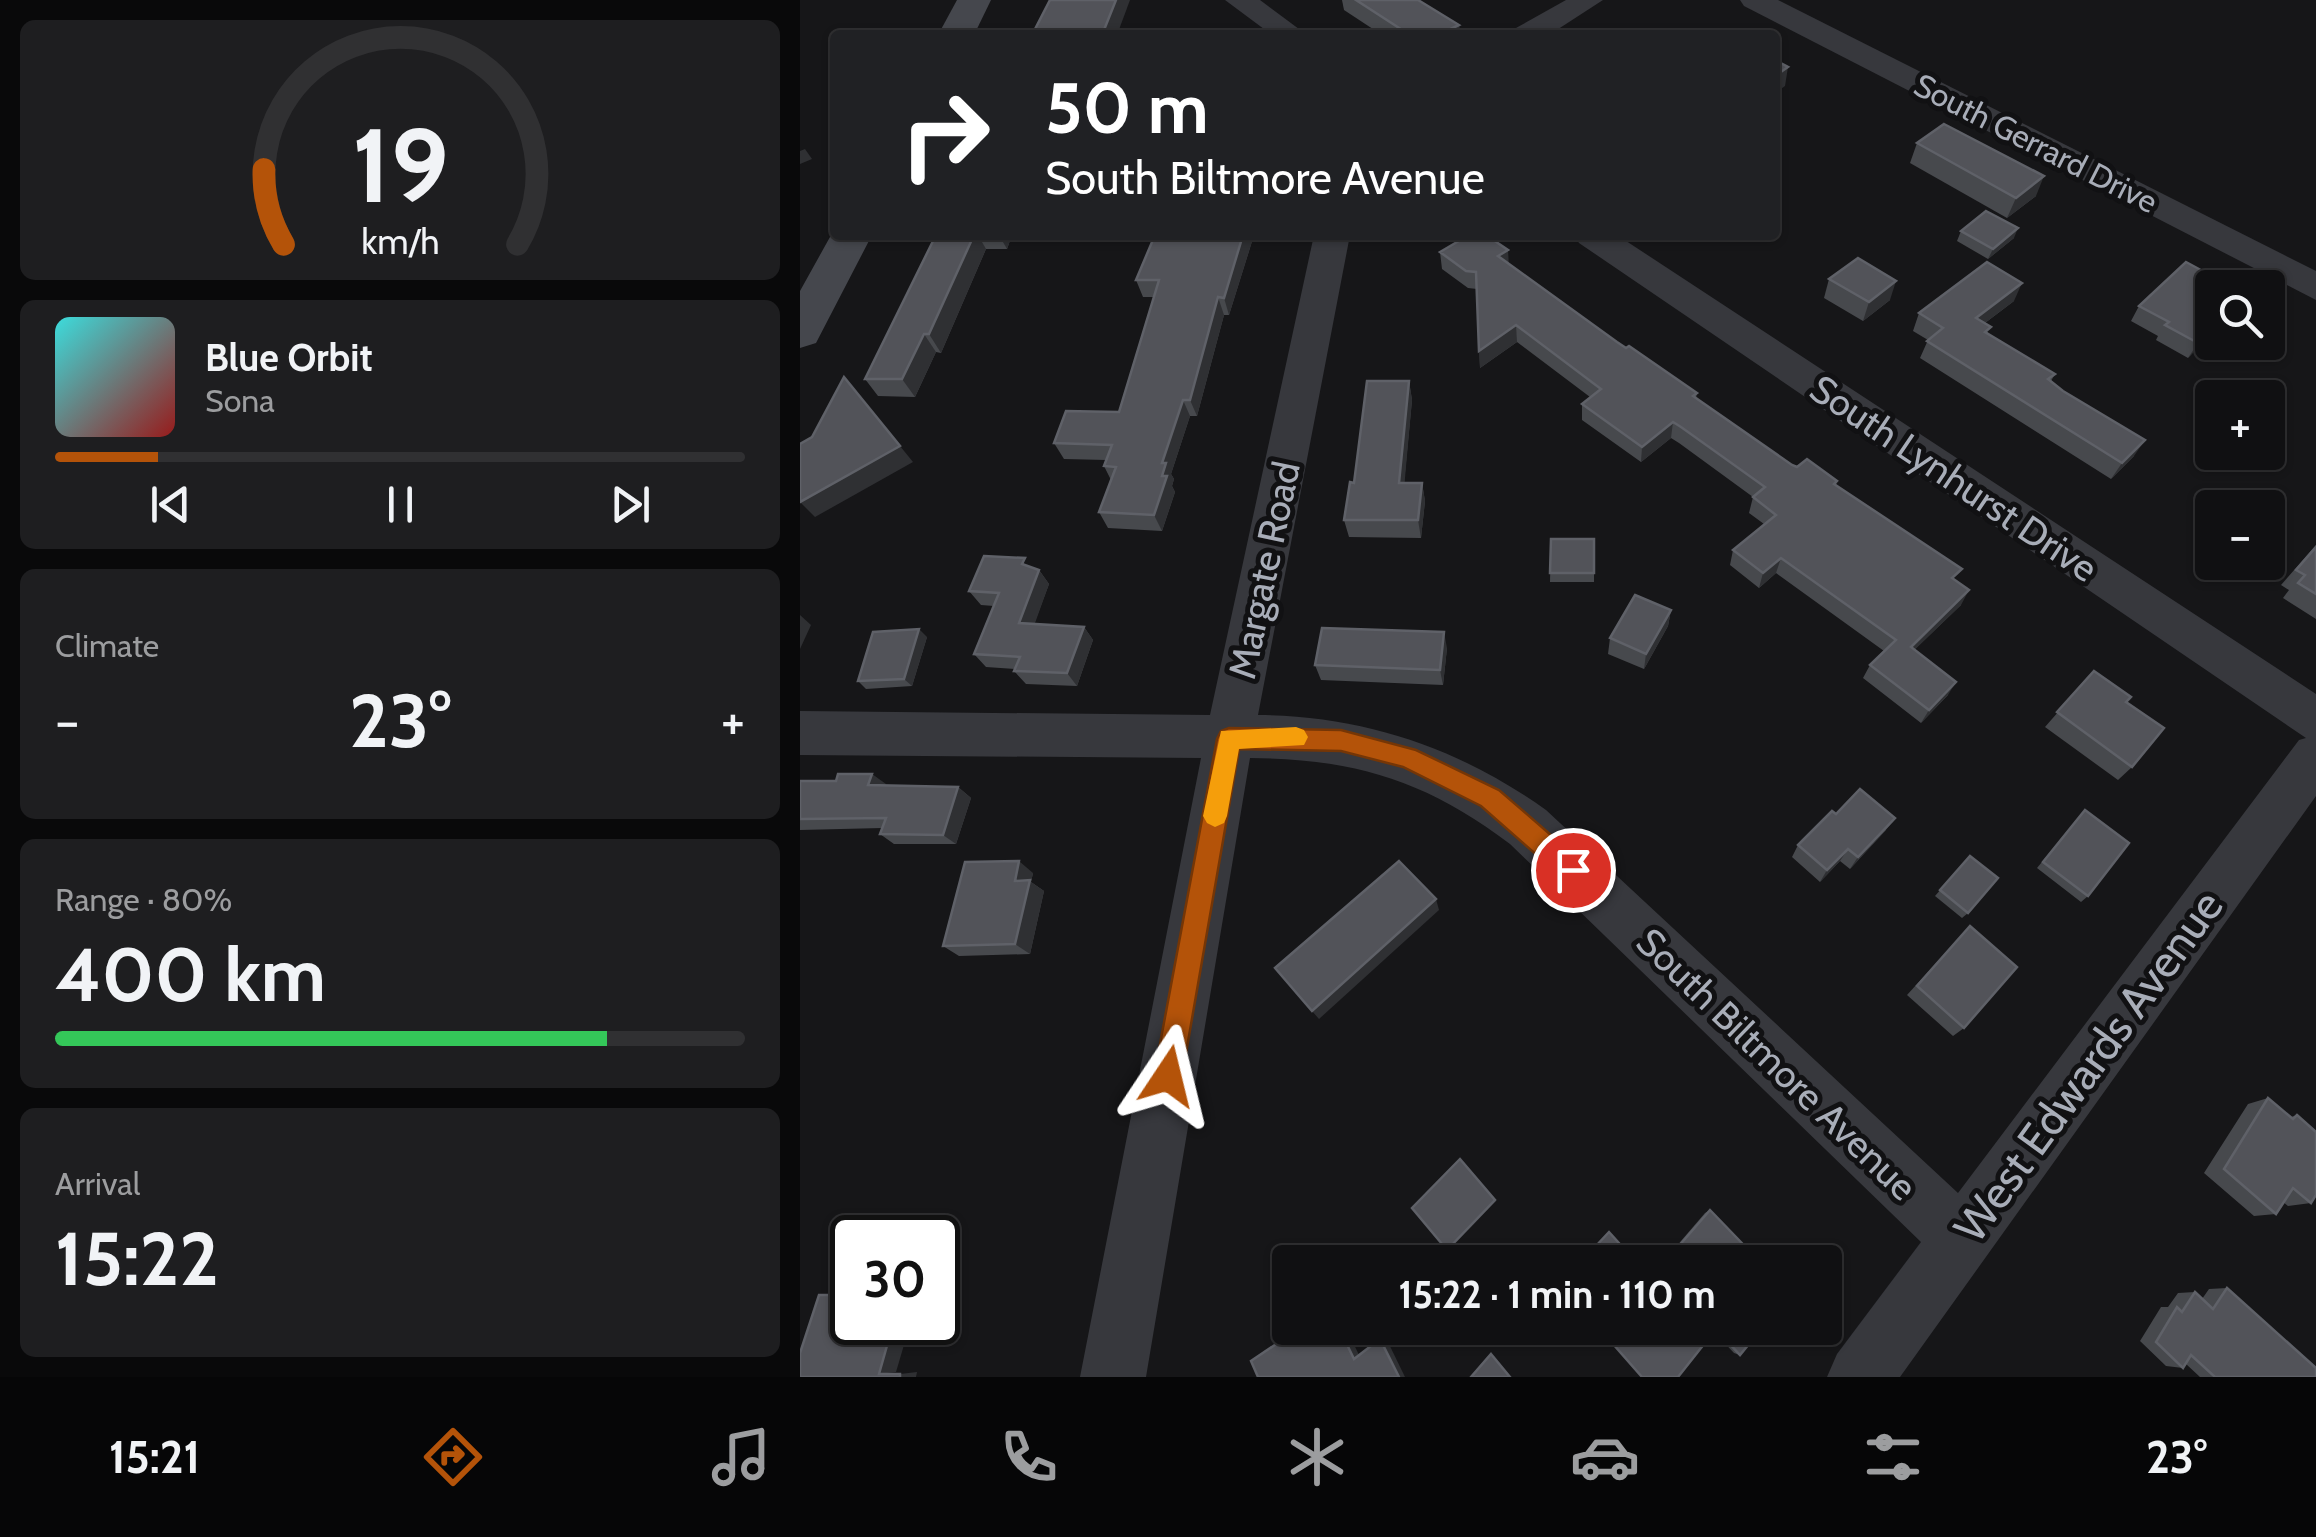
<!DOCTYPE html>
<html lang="en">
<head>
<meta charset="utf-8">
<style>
  :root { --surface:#101012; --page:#1e1e20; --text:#f1f3f6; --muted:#9c9d9f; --line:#303032; --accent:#b45309 }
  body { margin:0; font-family:Cabin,sans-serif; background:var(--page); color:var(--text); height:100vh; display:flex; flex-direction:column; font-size:38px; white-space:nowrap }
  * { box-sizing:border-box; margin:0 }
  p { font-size:32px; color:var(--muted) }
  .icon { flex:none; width:55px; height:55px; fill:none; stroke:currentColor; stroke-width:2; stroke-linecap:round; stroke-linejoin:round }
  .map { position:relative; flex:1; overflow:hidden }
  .sheet { display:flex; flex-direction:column; gap:20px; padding:20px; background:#09090a; width:800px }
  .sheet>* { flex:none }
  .hud { position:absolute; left:30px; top:30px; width:950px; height:210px; border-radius:10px; box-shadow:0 2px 8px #0004,0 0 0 2px var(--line); background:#202124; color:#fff; overflow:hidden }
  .fabs { position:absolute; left:1395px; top:270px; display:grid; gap:20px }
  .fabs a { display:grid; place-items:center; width:90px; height:90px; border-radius:10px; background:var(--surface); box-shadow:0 2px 8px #0004,0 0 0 2px var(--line); font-size:50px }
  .speed { position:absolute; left:30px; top:1215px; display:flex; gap:20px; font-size:50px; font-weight:700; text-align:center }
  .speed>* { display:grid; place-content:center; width:130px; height:130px; border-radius:50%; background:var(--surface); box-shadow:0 2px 8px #0004,0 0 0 2px var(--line); line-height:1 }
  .speed .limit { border:5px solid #111; border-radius:15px; background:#fff; color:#111 }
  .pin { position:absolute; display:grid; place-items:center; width:85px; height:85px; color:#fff; margin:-42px; border:5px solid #fff; border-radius:50%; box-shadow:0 2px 10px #0007 }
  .me { position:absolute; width:110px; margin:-55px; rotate:10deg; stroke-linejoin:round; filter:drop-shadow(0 0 8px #0008) }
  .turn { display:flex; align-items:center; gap:35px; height:210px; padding:0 50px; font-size:45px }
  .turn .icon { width:130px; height:130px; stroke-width:2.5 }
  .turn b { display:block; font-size:70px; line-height:85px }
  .big { font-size:75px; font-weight:700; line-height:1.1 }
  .sheet .widget { flex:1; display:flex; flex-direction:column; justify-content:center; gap:15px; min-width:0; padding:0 35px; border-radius:15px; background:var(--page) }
  .sheet .dial { align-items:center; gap:0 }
  .dial svg { height:260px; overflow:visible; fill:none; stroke:var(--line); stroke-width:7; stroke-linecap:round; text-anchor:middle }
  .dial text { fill:var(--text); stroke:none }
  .song { display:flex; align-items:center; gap:30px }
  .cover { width:120px; height:120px; border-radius:15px; background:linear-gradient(135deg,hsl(180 70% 55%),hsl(0 70% 35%)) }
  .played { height:10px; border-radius:5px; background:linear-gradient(90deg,var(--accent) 15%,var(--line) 15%) }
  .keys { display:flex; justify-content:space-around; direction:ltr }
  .heat { display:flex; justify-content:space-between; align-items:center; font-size:55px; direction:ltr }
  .charge { height:15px; border-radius:8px; background:linear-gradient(90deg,#34c759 80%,var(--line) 0) }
  .trip { position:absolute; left:472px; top:1245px; width:570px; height:100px; border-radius:10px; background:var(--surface); box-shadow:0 2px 8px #0004,0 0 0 2px var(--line); font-weight:700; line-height:100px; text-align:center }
  .tabs { display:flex; height:160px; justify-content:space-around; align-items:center; background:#060607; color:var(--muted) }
  .tabs .icon { width:70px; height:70px }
  .tabs .selected { color:var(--accent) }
  .tabs b { font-size:45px; color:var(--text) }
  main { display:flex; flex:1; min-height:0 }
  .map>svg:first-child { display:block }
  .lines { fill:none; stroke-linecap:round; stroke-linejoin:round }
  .street { fill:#37383d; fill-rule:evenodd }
  .secondary { fill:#45474d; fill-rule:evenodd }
  .wall { fill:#47494d }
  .shaded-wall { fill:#2f3033 }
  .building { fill:#525359; stroke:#5f6168; stroke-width:2.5 }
  .route { fill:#b45309; stroke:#753606; stroke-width:2.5 }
  .slow { fill:#f59e0b }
  .labels { text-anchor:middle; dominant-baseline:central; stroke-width:10; stroke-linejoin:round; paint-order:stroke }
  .far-street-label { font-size:32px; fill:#a8adb8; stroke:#111113 }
  .street-label { font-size:38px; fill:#a8adb8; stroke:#111113 }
  .near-street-label { font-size:45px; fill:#a8adb8; stroke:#111113 }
</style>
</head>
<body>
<main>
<section class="sheet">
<div class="widget dial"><svg viewBox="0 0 100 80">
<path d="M14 69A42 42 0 1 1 86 69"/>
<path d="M14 69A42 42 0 0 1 8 46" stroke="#b45309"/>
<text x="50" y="56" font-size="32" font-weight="700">19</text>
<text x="50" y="72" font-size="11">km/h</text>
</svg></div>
<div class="widget">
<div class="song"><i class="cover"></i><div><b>Blue Orbit</b><p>Sona</p></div></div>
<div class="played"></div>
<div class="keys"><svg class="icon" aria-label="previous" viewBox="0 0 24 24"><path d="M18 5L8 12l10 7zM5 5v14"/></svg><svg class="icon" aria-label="pause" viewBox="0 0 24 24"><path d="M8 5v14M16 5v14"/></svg><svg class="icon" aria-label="next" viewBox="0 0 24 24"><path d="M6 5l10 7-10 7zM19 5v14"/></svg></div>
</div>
<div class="widget"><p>Climate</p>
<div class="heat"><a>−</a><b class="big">23°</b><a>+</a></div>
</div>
<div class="widget"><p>Range · 80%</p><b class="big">400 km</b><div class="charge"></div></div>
<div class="widget"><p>Arrival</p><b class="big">15:22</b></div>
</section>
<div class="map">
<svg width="1516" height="1377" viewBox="0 0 1516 1377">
  <rect width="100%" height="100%" fill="#161618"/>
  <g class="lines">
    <!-- street -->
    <g class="street">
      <path d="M 425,0 L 460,0 L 507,35 L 472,35 Z"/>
      <path d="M 766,0 L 803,0 L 749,35 L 712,35 L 716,28 Z"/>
      <path d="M 940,0 L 978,0 L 1516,271 L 1516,300 L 944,6 Z"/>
      <path d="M 514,235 L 550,235 L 458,715 C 565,716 659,748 746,810 L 1158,1193 L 1499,740 L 1506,738 L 779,243 L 774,235 L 817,235 L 1516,694 L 1516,796 L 1100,1377 L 1027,1377 L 1037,1354 L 1121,1242 L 710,844 C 625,780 555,759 450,758 L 346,1377 L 280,1377 L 401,758 L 0,755 L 0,711 L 410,715 Z"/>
    </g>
    <!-- secondary -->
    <g class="secondary">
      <path d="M 157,0 L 191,0 L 174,35 L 138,35 Z"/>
      <path d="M 35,228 L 35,235 L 72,235 L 16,343 L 0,348 L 0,291 Z"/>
    </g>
  </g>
  <!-- wall -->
  <g class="wall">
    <path d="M 542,0 L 618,0 L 659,25 L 660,35 L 582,35 L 544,10 Z"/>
    <path d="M 1117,143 L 1236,196 L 1207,218 L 1110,163 Z"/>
    <path d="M 1161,231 L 1214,238 L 1188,259 L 1157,241 Z"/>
    <path d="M 136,235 L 212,235 L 207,249 L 186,249 L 141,353 L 136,352 L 115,397 L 78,396 L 65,379 Z"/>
    <path d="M 355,235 L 454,235 L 429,315 L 424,315 L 397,416 L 390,416 L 371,474 L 374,479 L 372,486 L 375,492 L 362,531 L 308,528 L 299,512 L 311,480 L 304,466 L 306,460 L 264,459 L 254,443 L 319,412 L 354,297 L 343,297 L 336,280 Z"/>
    <path d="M 640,252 L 709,264 L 817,342 L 897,393 L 896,398 L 992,465 L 1037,481 L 1036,485 L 1155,580 L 1161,605 L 1114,650 L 1148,695 L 1121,723 L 1063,678 L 1070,665 L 1084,651 L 976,573 L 959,588 L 930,565 L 933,550 L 964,524 L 949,513 L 953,497 L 879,443 L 871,438 L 841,462 L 782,420 L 782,404 L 790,397 L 717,342 L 680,368 L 677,289 L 668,288 L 642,269 Z"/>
    <path d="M 1029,279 L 1090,300 L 1063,321 L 1024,298 Z"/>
    <path d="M 1412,288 L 1412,332 L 1388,358 L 1356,340 L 1358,336 L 1331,321 L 1339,306 Z"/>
    <path d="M 1214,301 L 1185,323 L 1188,334 L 1255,374 L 1251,381 L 1334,456 L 1311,479 L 1120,358 L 1128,340 L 1113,331 L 1119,313 Z"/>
    <path d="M 609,381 L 612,400 L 604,483 L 622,483 L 625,501 L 621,538 L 549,537 L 544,520 L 554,483 Z"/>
    <path d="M 751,539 L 794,539 L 794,582 L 750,582 Z"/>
    <path d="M 1516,545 L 1516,619 L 1483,598 L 1489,590 L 1481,585 Z"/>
    <path d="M 231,567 L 239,570 L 249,584 L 234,624 L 284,627 L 293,640 L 277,686 L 226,684 L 214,671 L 215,669 L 186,667 L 174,654 L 194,606 L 181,605 L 169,591 Z"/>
    <path d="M 871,610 L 868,626 L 844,669 L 808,654 L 810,638 Z"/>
    <path d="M 127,637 L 112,686 L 66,689 L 58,681 Z"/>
    <path d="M 647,648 L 643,685 L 521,680 L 515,665 Z"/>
    <path d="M 1294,671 L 1332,767 L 1318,780 L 1245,727 Z"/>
    <path d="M 72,774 L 86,786 L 158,787 L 171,798 L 156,844 L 94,844 L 80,834 L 82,828 L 0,830 L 0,781 L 36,781 Z"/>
    <path d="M 1285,810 L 1288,896 L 1281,902 L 1237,868 Z"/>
    <path d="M 1036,814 L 1086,830 L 1050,869 L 1040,861 L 1020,882 L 992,857 L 998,845 Z"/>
    <path d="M 1170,856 L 1168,913 L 1162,918 L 1135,896 Z"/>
    <path d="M 233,873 L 231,882 L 244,891 L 230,954 L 159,956 L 143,946 Z"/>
    <path d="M 1170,926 L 1164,1028 L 1153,1036 L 1107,995 Z"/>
    <path d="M 1468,1098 L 1491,1117 L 1497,1115 L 1511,1203 L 1488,1206 L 1483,1202 L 1476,1214 L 1454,1216 L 1404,1173 L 1448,1104 Z"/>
    <path d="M 910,1210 L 960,1262 L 863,1262 L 905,1213 Z"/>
    <path d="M 1427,1288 L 1516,1377 L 1400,1377 L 1386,1364 L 1383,1368 L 1366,1366 L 1340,1341 L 1361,1307 L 1368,1307 L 1378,1293 L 1395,1292 L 1402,1299 L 1409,1289 Z"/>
    <path d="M 798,1328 L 962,1328 L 940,1355 L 934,1353 L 914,1332 Z"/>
  </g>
  <!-- shaded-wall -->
  <g class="shaded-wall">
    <path d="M 316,0 L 330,0 L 317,35 L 302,35 Z"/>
    <path d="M 659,25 L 660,35 L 638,35 Z"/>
    <path d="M 988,67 L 985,86 L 975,93 L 975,76 Z"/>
    <path d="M 5,149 L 12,159 L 0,164 L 0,151 Z"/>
    <path d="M 1244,176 L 1236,196 L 1207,218 L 1216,198 Z"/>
    <path d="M 1218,228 L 1214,238 L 1188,259 L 1193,249 Z"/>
    <path d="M 174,235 L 178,235 L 186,249 L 141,353 L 129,334 Z"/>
    <path d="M 199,235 L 212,235 L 207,249 Z"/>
    <path d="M 443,235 L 454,235 L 429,315 L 424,298 Z"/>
    <path d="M 708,250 L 709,267 L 698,256 Z"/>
    <path d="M 1096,281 L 1090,300 L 1063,321 L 1069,302 Z"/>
    <path d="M 1222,283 L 1214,301 L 1169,335 L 1176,318 Z"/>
    <path d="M 418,297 L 424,315 L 397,416 L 390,400 Z"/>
    <path d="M 716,325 L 717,342 L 680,368 L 679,351 Z"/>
    <path d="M 1412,327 L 1412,332 L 1388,358 L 1398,343 Z"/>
    <path d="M 124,334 L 136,352 L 115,397 L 102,379 Z"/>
    <path d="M 609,381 L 612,400 L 603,500 L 599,483 Z"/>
    <path d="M 383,400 L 390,416 L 371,474 L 374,479 L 372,486 L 375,492 L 362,531 L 354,515 L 362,476 L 362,463 Z"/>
    <path d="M 873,422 L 871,438 L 841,462 L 842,447 Z"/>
    <path d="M 1345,440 L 1334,456 L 1311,479 L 1322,463 Z"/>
    <path d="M 100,446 L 113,462 L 15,517 L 0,502 Z"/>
    <path d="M 622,483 L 625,501 L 621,538 L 618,520 Z"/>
    <path d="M 981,558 L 976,573 L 959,588 L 963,573 Z"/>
    <path d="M 239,570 L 249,584 L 230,637 L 219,623 Z"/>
    <path d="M 1169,590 L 1161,605 L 1103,661 L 1111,647 Z"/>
    <path d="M 871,610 L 868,626 L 844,669 L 846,654 Z"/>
    <path d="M 0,615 L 11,625 L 0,649 Z"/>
    <path d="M 284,627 L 293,640 L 277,686 L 267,673 Z"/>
    <path d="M 119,629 L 127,637 L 112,686 L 104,679 Z"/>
    <path d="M 644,632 L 647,648 L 643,685 L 640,670 Z"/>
    <path d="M 1156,682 L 1148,695 L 1121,723 L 1129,710 Z"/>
    <path d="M 72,774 L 86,784 L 82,796 L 68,785 Z"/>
    <path d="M 158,787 L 171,798 L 156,844 L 143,835 Z"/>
    <path d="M 1095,818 L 1086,830 L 1050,869 L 1058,857 Z"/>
    <path d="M 1048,849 L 1040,861 L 1020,882 L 1027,870 Z"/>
    <path d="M 219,861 L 233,873 L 231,882 L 244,891 L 230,954 L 215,944 L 215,881 Z"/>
    <path d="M 636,899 L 639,910 L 519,1019 L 512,1011 Z"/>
    <path d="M 695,1200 L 696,1201 L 648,1251 L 647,1250 Z"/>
    <path d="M 52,1304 L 52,1322 L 64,1322 L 63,1327 L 45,1328 Z"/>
    <path d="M 92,1328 L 109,1328 L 96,1372 L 79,1374 Z"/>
    <path d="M 539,1328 L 546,1328 L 560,1357 L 554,1359 Z"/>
    <path d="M 586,1338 L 605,1377 L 599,1377 L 580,1339 Z"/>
    <path d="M 117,1372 L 116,1377 L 100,1377 L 100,1374 Z"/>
  </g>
  <!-- building -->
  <g class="building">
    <path d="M 250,0 L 316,0 L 302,35 L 232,35 Z"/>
    <path d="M 556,0 L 618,0 L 659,25 L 638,35 L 610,35 Z"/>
    <path d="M 975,60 L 988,67 L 975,76 Z"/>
    <path d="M 1144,124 L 1244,176 L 1216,198 L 1117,143 Z"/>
    <path d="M 1186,211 L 1218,228 L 1193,249 L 1161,231 Z"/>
    <path d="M 136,235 L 174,235 L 129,334 L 124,334 L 102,379 L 65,379 Z"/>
    <path d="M 355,235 L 443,235 L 424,298 L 418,297 L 390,400 L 383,400 L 362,463 L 366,463 L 362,476 L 367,476 L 354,515 L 299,512 L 316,467 L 304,466 L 312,445 L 254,443 L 266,411 L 319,412 L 359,280 L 336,280 Z"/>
    <path d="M 669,235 L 686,235 L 708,250 L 698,256 L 817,342 L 826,348 L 829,346 L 897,393 L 893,396 L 992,465 L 997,467 L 1007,459 L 1037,481 L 1034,484 L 1162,569 L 1152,578 L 1169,590 L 1111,647 L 1156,682 L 1129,710 L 1070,665 L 1096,640 L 981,558 L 963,573 L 933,550 L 976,515 L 953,497 L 965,487 L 881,427 L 873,422 L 842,447 L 782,404 L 801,389 L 716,325 L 679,351 L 676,272 L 666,271 L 640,252 Z"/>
    <path d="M 1058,258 L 1096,281 L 1069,302 L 1029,279 Z"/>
    <path d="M 1187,262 L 1222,283 L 1176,318 L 1191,327 L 1185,332 L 1255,374 L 1248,379 L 1263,391 L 1345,440 L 1322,463 L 1127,341 L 1143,328 L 1119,313 Z"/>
    <path d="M 1386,262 L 1434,288 L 1412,288 L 1412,327 L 1398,343 L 1365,325 L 1369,322 L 1339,306 Z"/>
    <path d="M 44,377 L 100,446 L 0,502 L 0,444 L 12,437 Z"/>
    <path d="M 567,381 L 609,381 L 599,483 L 622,483 L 618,520 L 544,520 L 550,482 L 554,483 Z"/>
    <path d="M 751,539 L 794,539 L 794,573 L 750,573 Z"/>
    <path d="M 1516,547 L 1516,594 L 1498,583 L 1505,575 L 1496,570 Z"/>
    <path d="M 184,556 L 225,558 L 222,564 L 239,570 L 219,623 L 284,627 L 267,673 L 214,671 L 220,657 L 174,654 L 199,593 L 169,591 Z"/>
    <path d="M 835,595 L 871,610 L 846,654 L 810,638 Z"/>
    <path d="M 522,628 L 644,632 L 640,670 L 515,665 Z"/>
    <path d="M 119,629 L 104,679 L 58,681 L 73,632 Z"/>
    <path d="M 1294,671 L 1331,697 L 1326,702 L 1364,728 L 1332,767 L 1257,712 Z"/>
    <path d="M 38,774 L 72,774 L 68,785 L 158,787 L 143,835 L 80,834 L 86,818 L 0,819 L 0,781 L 36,781 Z"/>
    <path d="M 1060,789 L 1095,818 L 1058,857 L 1048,849 L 1027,870 L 998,845 L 1032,811 L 1036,814 Z"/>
    <path d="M 1285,810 L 1329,843 L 1288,896 L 1243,862 Z"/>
    <path d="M 1170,856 L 1198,878 L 1168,913 L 1140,890 Z"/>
    <path d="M 219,861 L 215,881 L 230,880 L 215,944 L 143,946 L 165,862 Z"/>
    <path d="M 599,861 L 636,899 L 512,1011 L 475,968 Z"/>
    <path d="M 1170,926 L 1217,967 L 1164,1028 L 1117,986 Z"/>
    <path d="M 1468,1098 L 1493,1119 L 1497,1115 L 1516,1132 L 1516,1195 L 1511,1203 L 1493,1188 L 1476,1214 L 1424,1169 Z"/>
    <path d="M 660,1159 L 695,1200 L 647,1250 L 612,1208 Z"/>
    <path d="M 910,1210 L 960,1262 L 865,1262 Z"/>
    <path d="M 809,1232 L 836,1262 L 781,1262 Z"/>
    <path d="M 1427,1288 L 1516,1368 L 1516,1377 L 1415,1377 L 1391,1355 L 1383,1368 L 1356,1342 L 1377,1307 L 1382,1312 L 1395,1292 L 1413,1309 Z"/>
    <path d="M 19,1295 L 52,1295 L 52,1304 L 45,1328 L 92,1328 L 79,1374 L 100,1374 L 100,1377 L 0,1377 L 0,1353 Z"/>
    <path d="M 500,1328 L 539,1328 L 554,1359 L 580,1339 L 599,1377 L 458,1377 L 451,1361 Z"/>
    <path d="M 799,1328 L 962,1328 L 940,1355 L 916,1329 L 878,1377 L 842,1377 Z"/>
    <path d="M 691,1354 L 710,1377 L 671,1377 Z"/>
  </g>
  <!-- route -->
  <path class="route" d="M 429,728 L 541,730 L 616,750 L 699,790 L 782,862 L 785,870 L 782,879 L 773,882 L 764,879 L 681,806 L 603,767 L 541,751 L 439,749 L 382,1076 L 377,1086 L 368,1090 L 358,1086 L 354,1076 L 417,739 L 421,731 Z"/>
  <!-- slow -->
  <path class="slow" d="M 496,727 L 504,730 L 508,737 L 504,745 L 439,749 L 427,816 L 424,823 L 415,827 L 407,823 L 403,816 L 421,731 Z"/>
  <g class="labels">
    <!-- far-street labels -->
    <g class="far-street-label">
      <text transform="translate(1236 143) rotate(27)">South Gerrard Drive</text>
    </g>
    <!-- street labels -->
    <g class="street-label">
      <text transform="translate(1154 478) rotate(34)">South Lynhurst Drive</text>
      <text transform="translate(464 570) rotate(-78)">Margate Road</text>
      <text transform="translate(977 1064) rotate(44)">South Biltmore Avenue</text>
    </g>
    <!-- near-street labels -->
    <g class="near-street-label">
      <text transform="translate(1288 1066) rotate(-54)">West Edwards Avenue</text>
    </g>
  </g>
</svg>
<div class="fabs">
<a><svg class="icon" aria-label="search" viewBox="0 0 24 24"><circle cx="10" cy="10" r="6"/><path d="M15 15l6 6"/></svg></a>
<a>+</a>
<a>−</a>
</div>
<div class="speed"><div class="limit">30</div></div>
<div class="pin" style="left:773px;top:870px;background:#d93025"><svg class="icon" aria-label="arrive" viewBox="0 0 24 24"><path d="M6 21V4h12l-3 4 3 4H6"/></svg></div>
<svg class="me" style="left:368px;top:1076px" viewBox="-20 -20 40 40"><path d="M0-17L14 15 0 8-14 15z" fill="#b45309" stroke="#fff" stroke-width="4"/></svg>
<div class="trip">15:22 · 1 min · 110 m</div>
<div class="hud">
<div class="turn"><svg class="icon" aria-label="right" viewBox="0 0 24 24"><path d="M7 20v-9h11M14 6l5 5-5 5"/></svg><div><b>50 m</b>South Biltmore Avenue</div></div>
</div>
</div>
</main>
<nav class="tabs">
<b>15:21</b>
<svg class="icon selected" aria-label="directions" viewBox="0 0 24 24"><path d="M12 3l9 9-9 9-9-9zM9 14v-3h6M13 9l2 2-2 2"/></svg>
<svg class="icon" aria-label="music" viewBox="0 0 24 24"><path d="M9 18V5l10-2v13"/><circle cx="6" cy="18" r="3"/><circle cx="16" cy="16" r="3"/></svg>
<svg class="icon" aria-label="phone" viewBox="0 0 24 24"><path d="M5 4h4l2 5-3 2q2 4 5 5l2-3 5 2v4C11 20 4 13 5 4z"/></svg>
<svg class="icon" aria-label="climate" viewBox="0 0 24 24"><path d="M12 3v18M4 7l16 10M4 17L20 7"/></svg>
<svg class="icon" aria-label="car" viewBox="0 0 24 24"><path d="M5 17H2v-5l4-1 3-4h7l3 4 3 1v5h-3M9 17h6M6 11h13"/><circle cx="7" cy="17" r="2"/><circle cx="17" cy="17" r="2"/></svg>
<svg class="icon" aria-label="filters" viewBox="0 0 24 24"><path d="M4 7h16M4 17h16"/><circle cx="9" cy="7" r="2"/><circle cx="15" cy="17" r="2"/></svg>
<b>23°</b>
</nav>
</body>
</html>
